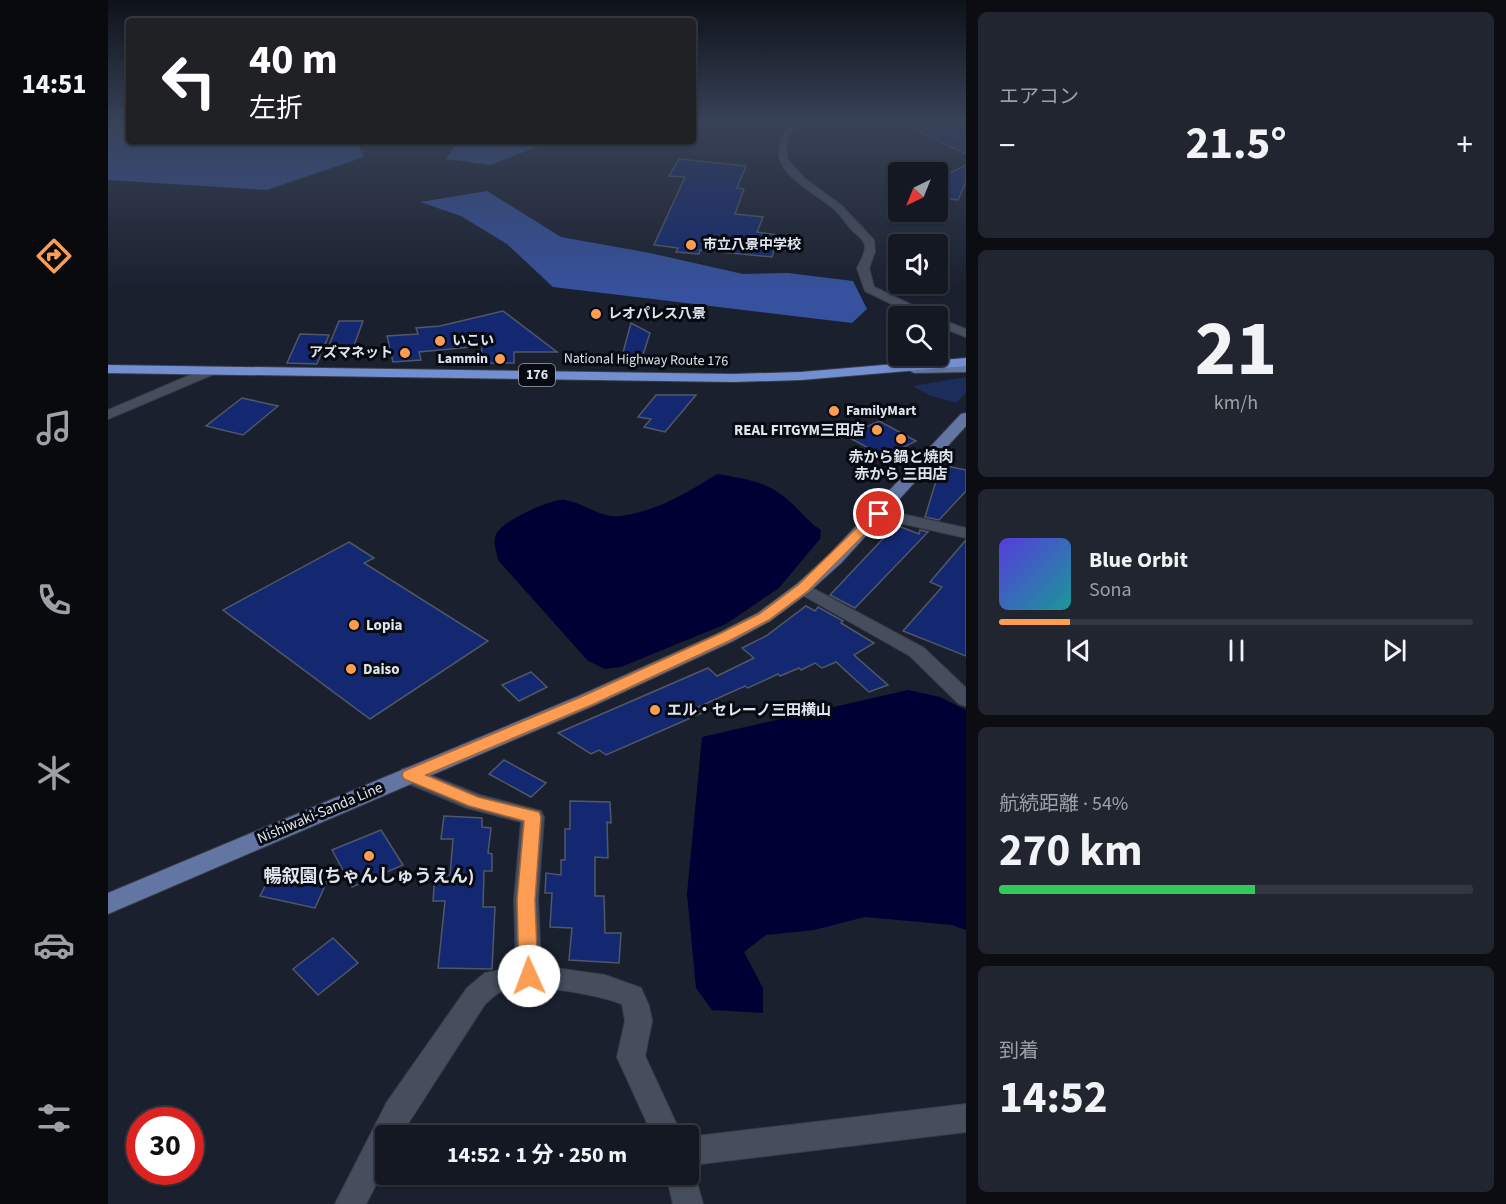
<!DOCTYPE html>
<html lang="ja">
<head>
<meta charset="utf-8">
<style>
  :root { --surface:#141822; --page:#21252f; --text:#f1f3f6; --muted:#9da0a5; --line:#333740; --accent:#fc9d53 }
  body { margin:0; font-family:"Source Sans 3","Noto Sans JP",sans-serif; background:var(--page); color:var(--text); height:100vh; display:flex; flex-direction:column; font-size:22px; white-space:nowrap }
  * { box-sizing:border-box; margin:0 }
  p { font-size:20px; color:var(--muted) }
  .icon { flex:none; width:33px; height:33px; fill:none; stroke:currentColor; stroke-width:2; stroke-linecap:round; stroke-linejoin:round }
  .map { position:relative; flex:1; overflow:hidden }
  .drawer { display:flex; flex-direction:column; gap:12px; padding:12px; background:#0b0d13; width:540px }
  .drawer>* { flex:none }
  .top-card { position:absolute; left:18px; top:18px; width:570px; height:126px; border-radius:6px; box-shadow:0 2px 4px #0004,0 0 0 2px var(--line); background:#202124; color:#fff; overflow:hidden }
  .needle { width:39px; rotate:223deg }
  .tools { position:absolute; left:780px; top:162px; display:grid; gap:12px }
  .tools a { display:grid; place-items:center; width:60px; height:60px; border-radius:6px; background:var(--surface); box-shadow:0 2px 4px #0004,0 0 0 2px var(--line); font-size:30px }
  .speed { position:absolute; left:18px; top:1107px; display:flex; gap:12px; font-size:30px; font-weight:700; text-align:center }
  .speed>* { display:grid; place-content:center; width:78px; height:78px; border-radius:50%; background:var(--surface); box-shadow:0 2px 4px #0004,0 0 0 2px var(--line); line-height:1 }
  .speed .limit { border:9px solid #d22; background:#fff; color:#111 }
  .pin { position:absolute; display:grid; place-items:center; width:51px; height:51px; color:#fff; margin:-26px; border:3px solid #fff; border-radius:50%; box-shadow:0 2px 6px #0007 }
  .me { position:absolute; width:66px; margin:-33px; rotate:358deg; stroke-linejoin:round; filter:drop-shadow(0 0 4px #0008) }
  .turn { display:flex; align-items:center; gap:21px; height:126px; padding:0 24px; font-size:27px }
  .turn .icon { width:78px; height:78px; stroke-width:2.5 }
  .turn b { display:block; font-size:42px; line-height:51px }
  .big { font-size:45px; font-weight:700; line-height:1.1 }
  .drawer .widget { flex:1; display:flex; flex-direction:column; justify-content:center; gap:9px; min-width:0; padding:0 21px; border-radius:9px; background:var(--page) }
  .drawer .dial { align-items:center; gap:0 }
  .dial b { font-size:78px; line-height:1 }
  .song { display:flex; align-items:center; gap:18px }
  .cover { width:72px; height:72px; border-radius:9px; background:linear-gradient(135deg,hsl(250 70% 55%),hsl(180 70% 35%)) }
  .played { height:6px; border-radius:3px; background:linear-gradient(90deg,var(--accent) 15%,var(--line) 15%) }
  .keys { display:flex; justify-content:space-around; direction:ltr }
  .heat { display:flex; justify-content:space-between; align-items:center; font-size:33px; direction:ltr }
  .charge { height:9px; border-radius:4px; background:linear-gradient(90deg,#34c759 54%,var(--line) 0) }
  .trip { position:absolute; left:267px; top:1125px; width:324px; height:60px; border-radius:6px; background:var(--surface); box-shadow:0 2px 4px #0004,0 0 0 2px var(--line); font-weight:700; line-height:60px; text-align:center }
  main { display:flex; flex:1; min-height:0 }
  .tabs { display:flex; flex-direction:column; width:108px; justify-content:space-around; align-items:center; background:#080a0e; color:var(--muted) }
  .tabs .icon { width:42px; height:42px }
  .tabs .current { color:var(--accent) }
  .tabs b { font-size:27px; color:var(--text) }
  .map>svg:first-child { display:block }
  .green { fill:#1c2d5b }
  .forest { fill:#36519d }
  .water { fill:#010035 }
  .building { fill:#132870; stroke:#505767; stroke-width:1.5 }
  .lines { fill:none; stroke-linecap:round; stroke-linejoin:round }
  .street-casing { stroke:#393e4a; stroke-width:2 }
  .primary-casing { stroke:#393e4a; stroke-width:2 }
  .highway-casing { stroke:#393e4a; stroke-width:2 }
  .street { fill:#464d5d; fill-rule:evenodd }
  .primary { fill:#6275a3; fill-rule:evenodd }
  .highway { fill:#748fd1; fill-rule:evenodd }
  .route { fill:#fc9d53; stroke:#a46636; stroke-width:1.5 }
  .poi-dot { fill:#fc9d53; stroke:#070a10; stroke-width:2 }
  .labels { text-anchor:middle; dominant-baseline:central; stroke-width:6; stroke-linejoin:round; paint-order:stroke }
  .far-poi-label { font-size:14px; font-weight:bold; fill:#dfe4ee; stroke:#070a10; text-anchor:start }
  .far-street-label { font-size:14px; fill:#dfe4ee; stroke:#070a10 }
  .shield { fill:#070a10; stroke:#9ea3ab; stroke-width:1.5 }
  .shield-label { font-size:14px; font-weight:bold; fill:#dfe4ee }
  .poi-label { font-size:15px; font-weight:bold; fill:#dfe4ee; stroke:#070a10; text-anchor:start }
  .street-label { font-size:15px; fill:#dfe4ee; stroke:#070a10 }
  .near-poi-label { font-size:18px; font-weight:bold; fill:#dfe4ee; stroke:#070a10 }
</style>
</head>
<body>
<main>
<nav class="tabs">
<b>14:51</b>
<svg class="icon current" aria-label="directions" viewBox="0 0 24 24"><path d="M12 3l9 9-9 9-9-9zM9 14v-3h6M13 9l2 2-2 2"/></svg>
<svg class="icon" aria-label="music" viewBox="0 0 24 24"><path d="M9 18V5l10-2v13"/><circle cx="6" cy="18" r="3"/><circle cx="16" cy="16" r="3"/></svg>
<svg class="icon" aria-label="phone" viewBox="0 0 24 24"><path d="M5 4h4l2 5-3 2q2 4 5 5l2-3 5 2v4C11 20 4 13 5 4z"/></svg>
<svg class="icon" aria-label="climate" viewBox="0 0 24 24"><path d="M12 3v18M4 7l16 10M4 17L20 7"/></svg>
<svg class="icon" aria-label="car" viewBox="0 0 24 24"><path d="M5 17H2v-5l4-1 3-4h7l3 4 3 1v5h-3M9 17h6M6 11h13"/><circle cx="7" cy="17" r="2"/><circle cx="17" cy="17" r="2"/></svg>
<svg class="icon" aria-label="filters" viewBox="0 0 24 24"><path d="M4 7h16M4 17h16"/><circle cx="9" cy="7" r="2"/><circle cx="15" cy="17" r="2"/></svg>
</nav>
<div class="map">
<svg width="858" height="1204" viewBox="0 0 858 1204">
  <rect width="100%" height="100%" fill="#1a202e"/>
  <!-- green -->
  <path class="green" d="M 858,377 L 858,393 L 848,403 L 821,395 L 805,386 Z"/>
  <!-- forest -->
  <g class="forest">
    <path d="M 0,122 L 21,122 L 21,141 L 248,141 L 256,157 L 159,190 L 0,180 Z"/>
    <path d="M 351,141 L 568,141 L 560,143 L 436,144 L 383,165 L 338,159 L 348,143 Z"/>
    <path d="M 379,191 L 453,237 L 542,253 L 635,274 L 680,273 L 745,281 L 759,309 L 744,323 L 445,287 L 399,244 L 353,216 L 312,202 Z"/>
  </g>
  <!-- water -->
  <g class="water">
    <path d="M 609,474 C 630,478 653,480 671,493 C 687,503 697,520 713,530 L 712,539 L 671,588 L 618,624 L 513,667 L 497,669 L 480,661 L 390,560 C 388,550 383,538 391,530 C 400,519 444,498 457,500 C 477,503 493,519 513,516 C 549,511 579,493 609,474 Z"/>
    <path d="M 800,690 L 832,697 L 858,710 L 858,930 L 844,925 L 757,917 L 706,930 L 658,935 L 636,952 L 655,988 L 655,1013 L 604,1010 L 588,988 L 579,894 L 594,737 Z"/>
  </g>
  <!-- building -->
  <g class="building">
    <path d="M 792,122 L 858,122 L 858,154 Z"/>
    <path d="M 571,159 L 638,166 L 629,188 L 636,189 L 627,214 L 655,217 L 649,232 L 670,235 L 664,257 L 592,250 L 591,254 L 568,252 L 570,248 L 546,245 L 577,177 L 561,176 Z"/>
    <path d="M 858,165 L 858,182 L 850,200 L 830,197 L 830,179 Z"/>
    <path d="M 395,311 L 449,352 L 406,352 L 406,363 L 373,363 L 374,346 L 311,352 L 313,360 L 285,362 L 279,336 L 310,334 L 308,328 L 332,326 Z"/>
    <path d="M 231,321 L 255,321 L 244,351 L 219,350 Z"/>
    <path d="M 523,323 L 542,333 L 534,358 L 514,356 Z"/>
    <path d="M 192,334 L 221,335 L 209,364 L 179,363 Z"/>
    <path d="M 548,395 L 588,395 L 557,432 L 536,427 L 543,419 L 530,417 Z"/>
    <path d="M 134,398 L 170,406 L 135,435 L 98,426 Z"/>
    <path d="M 771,421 L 808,441 L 777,457 L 738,436 Z"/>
    <path d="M 833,465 L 858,470 L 858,491 L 831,520 L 817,517 Z"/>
    <path d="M 788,525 L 811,534 L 812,530 L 820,532 L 747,608 L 722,595 Z"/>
    <path d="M 858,540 L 858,656 L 795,631 L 834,587 L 822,582 Z"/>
    <path d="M 241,542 L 266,558 L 256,563 L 380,641 L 262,719 L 115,610 Z"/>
    <path d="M 698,606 L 707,611 L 710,607 L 735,621 L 733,623 L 766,643 L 746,655 L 780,685 L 761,692 L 728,662 L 714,668 L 707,663 L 693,670 L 691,668 L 672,676 L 670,674 L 640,688 L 637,686 L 588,708 L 594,713 L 498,755 L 491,750 L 483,754 L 450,733 L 600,668 L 609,676 L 646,658 L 634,648 L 658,636 Z"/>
    <path d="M 423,672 L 439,687 L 411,701 L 394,685 Z"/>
    <path d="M 396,760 L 438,783 L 423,797 L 381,774 Z"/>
    <path d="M 462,801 L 502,802 L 503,823 L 499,822 L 500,858 L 487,857 L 487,896 L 496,896 L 497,933 L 513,933 L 511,963 L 461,960 L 464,928 L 442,927 L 444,893 L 437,893 L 438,873 L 453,875 L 453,860 L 457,860 L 457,829 L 462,829 Z"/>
    <path d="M 336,816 L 374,818 L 374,827 L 383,828 L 380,853 L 384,854 L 384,871 L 376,871 L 375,907 L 387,907 L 384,969 L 330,968 L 337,901 L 325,901 L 327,874 L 342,875 L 345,839 L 333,839 Z"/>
    <path d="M 273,830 L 295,865 L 244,887 L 224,850 Z"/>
    <path d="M 167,867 L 220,879 L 207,908 L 152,896 Z"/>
    <path d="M 225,938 L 250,963 L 210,995 L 185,969 Z"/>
  </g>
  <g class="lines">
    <!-- street casing -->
    <g class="street-casing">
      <g id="street">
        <path d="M 684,122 L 692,122 L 681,136 L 678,148 L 680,160 L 696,178 L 733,205 L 766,240 L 767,252 L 761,268 L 766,287 L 821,313 L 823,316 L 808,316 L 757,291 L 749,268 C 753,261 757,254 757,246 C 756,238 748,235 743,229 C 737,222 732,214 725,208 C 694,183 648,166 684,122 Z"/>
        <path d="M 830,318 L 858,329 L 858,337 L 830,326 Z"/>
        <path d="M 101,367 L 106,368 L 108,371 L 106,374 L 0,419 L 0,410 Z"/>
        <path d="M 771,509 L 858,528 L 858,538 L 765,517 L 763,514 Z"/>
        <path d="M 695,583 L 816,648 L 858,688 L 858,706 L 851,704 L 802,656 L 689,592 L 686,588 L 689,584 Z"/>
        <path d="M 302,767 L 372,795 L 433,811 L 436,817 L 430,900 L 433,966 L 497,975 L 533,988 L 541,1006 L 544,1021 L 537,1056 L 574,1136 L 545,1136 L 509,1057 L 517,1021 L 514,1004 C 490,995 414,980 392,992 C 387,994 382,1000 377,1004 L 292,1136 L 278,1136 L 278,1165 L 258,1204 L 227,1204 L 279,1102 L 359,988 L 377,973 L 408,967 L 406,900 L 413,822 L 359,808 L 294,781 L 291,775 L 294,769 Z"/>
        <path d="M 858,1104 L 858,1132 L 584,1165 L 595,1204 L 565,1204 L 558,1174 L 580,1174 L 580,1137 Z"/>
      </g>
    </g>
    <!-- primary casing -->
    <g class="primary-casing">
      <g id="primary">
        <path d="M 858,364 L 858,372 L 806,373 L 799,369 L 806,365 Z"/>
        <path d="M 858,413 L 858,426 L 733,563 L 701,592 L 662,621 L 623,642 L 487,705 L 0,914 L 0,893 L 473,695 L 609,634 L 650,613 L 689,584 L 721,555 L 853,414 Z"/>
      </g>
    </g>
    <!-- highway casing -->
    <g class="highway-casing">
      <path id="highway" d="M 858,358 L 858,366 L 693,380 L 625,382 L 0,373 L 0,365 L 625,374 L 693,372 Z"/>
    </g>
    <!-- street -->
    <use href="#street" class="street"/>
    <!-- primary -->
    <use href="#primary" class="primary"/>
    <!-- highway -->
    <use href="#highway" class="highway"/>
  </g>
  <!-- sky -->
  <linearGradient id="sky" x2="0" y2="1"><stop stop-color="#0e1219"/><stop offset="0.42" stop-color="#384257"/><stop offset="1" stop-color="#384257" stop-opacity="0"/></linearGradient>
  <rect width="858" height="290" fill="url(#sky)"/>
  <!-- route -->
  <path class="route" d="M 771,510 L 777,514 L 700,591 L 661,620 L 621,641 L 486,704 L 318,775 L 370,797 L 431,812 L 433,817 L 427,900 L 430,976 L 428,982 L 421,985 L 414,982 L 411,976 L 409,900 L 416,821 L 361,806 L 296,779 L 294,775 L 296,771 L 475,696 L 611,634 L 651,614 L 690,585 L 766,511 Z"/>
  <!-- markers -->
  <g class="poi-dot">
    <circle cx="583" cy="245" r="6"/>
    <circle cx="488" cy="314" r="6"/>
    <circle cx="332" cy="341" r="6"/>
    <circle cx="297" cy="353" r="6"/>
    <circle cx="392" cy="359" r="6"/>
    <circle cx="726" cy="411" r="6"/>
    <circle cx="769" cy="430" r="6"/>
    <circle cx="793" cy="439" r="6"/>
    <circle cx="246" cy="625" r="6"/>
    <circle cx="243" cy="669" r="6"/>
    <circle cx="547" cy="710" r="6"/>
    <circle cx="261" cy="856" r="6"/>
  </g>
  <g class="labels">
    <!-- far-poi labels -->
    <g class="far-poi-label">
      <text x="595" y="245">市立八景中学校</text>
      <text x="500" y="314">レオパレス八景</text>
      <text x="344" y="341">いこい</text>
      <text x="285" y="353" text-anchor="end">アズマネット</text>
      <text x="380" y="359" text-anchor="end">Lammin</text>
      <text x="738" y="411">FamilyMart</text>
    </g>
    <!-- far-street labels -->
    <g class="far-street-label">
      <text transform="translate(538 360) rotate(1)">National Highway Route 176</text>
    </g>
    <!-- shield labels -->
    <rect class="shield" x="411" y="364" width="36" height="22" rx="4.5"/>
    <g class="shield-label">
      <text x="429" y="375">176</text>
    </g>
    <!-- poi labels -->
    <g class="poi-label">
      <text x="757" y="430" text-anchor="end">REAL FITGYM三田店</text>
      <text x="793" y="457" text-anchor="middle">赤から鍋と焼肉<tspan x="793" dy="17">赤から 三田店</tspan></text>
      <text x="258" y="625">Lopia</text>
      <text x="255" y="669">Daiso</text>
      <text x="559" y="710">エル・セレーノ三田横山</text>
    </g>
    <!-- street labels -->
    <g class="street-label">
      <text transform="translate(212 813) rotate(-23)">Nishiwaki-Sanda Line</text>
    </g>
    <!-- near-poi labels -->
    <g class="near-poi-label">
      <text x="261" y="876">暢叙園(ちゃんしゅうえん)</text>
    </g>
  </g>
</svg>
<div class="tools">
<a><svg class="needle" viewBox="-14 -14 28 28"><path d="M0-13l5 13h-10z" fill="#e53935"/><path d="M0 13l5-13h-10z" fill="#9da0a5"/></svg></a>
<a><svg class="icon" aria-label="sound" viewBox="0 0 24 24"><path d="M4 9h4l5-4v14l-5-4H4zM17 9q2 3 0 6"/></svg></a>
<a><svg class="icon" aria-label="search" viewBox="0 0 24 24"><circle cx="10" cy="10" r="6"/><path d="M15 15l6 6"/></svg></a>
</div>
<div class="speed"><div class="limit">30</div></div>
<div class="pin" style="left:771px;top:514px;background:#d93025"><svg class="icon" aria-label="arrive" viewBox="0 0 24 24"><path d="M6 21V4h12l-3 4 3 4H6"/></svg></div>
<svg class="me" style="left:421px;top:976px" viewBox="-20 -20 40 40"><circle r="19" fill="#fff"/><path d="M0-13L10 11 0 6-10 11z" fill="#fc9d53"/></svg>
<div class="trip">14:52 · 1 分 · 250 m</div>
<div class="top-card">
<div class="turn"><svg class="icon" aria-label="left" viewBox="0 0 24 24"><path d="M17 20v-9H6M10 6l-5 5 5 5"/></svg><div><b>40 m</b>左折</div></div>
</div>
</div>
<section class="drawer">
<div class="widget"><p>エアコン</p>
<div class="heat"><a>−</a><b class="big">21.5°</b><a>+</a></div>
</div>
<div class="widget dial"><b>21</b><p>km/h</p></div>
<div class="widget">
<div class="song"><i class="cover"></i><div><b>Blue Orbit</b><p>Sona</p></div></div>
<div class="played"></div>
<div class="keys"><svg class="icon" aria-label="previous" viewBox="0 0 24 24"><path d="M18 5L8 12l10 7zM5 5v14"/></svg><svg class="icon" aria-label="pause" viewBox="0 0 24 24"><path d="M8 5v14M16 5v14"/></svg><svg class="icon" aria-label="next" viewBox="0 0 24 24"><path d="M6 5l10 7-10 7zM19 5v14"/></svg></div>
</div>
<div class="widget"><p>航続距離 · 54%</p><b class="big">270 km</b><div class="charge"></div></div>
<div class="widget"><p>到着</p><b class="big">14:52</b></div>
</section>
</main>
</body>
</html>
